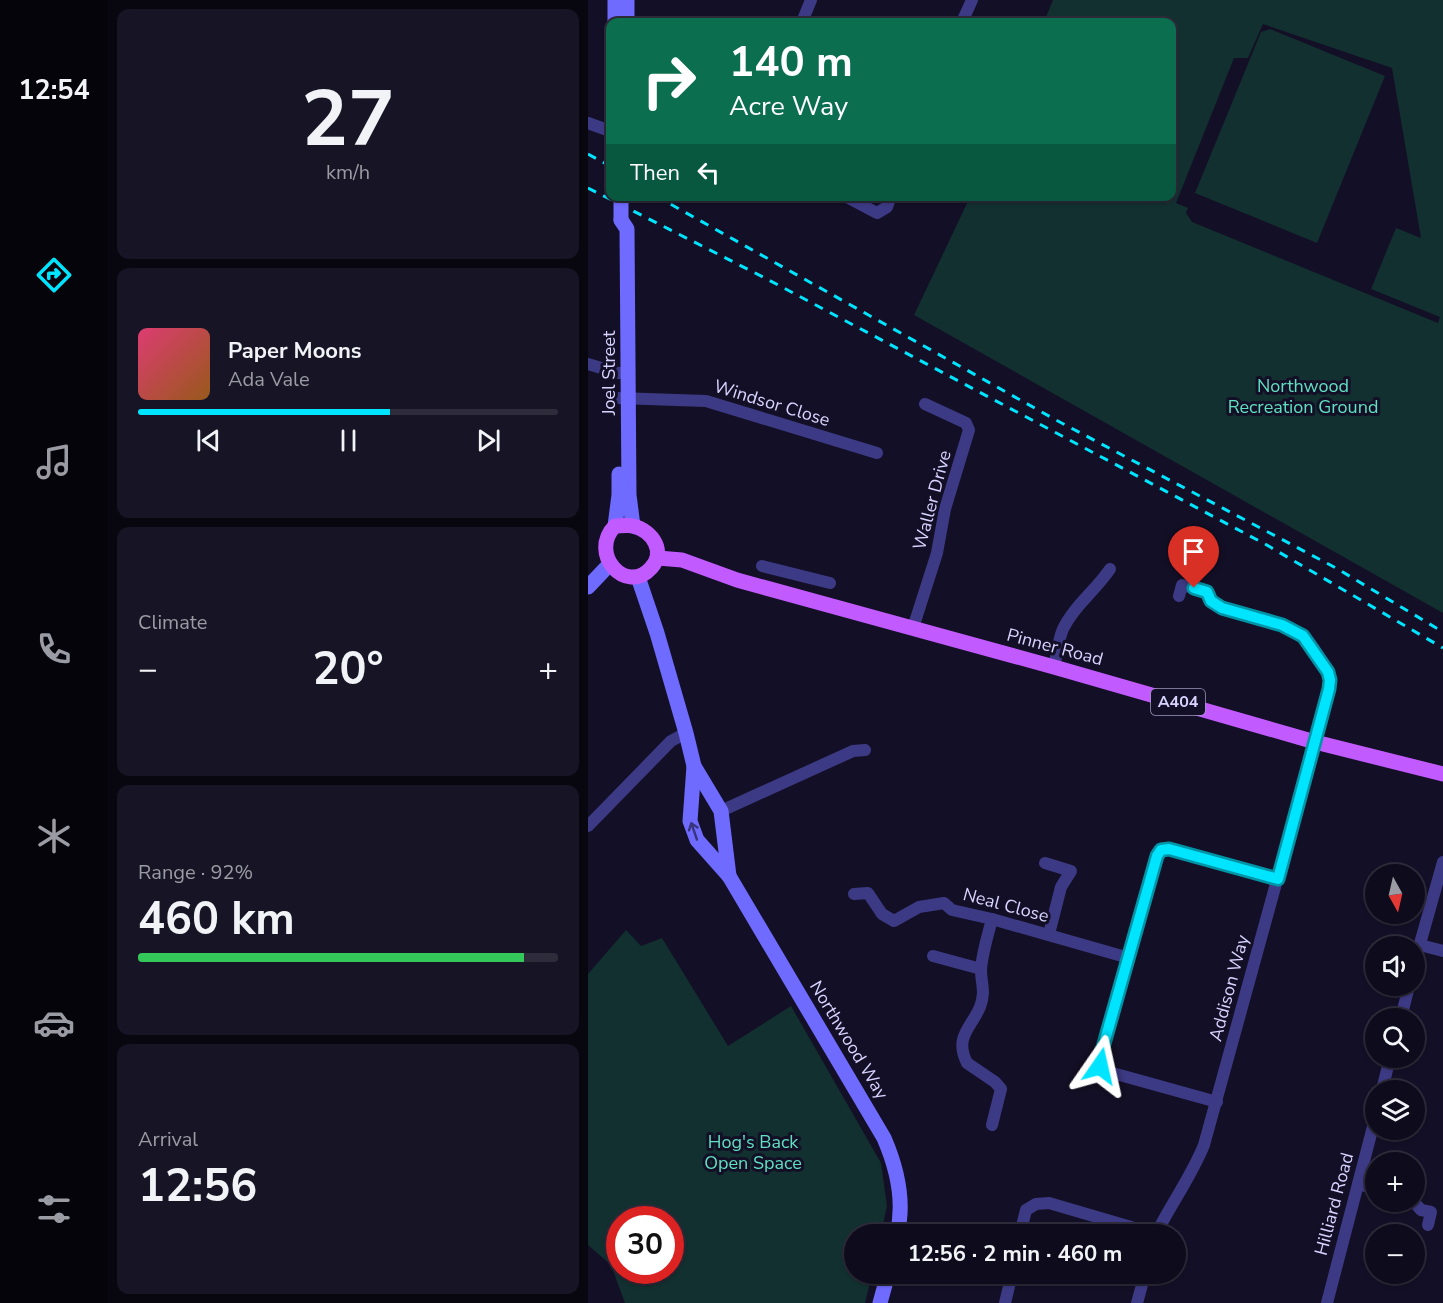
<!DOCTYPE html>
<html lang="en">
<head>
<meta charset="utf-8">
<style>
  :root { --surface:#0e0b1c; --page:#171425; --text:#f1f3f6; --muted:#9b9ba3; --line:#2e2b3b; --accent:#00e5ff }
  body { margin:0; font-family:"Nunito Sans",sans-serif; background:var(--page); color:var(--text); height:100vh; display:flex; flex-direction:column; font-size:22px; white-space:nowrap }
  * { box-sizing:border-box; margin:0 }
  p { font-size:20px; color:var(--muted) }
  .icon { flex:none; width:33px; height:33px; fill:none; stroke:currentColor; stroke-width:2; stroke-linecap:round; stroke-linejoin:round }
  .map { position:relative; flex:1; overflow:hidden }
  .side { display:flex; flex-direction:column; gap:9px; padding:9px; background:#08060f; width:480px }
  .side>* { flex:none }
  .hud { position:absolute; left:18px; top:18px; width:570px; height:183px; border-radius:12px; box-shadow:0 2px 4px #0004,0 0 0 2px var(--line); background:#0b6e4f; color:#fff; overflow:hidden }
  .needle { width:39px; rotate:172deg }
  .controls { position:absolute; left:777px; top:864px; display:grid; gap:12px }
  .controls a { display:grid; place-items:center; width:60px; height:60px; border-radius:50%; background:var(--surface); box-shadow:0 2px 4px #0004,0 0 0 2px var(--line); font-size:30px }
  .speed { position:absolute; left:18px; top:1206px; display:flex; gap:12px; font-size:30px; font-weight:700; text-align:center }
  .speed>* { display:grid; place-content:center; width:78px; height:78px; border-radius:50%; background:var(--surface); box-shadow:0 2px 4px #0004,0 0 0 2px var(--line); line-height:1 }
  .speed .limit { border:9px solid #d22; background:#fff; color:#111 }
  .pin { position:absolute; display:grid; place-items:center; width:51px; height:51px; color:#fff; margin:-62px -26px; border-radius:50% 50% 50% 0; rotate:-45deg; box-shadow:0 0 6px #0007 }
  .pin .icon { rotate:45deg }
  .me { position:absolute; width:66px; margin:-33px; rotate:11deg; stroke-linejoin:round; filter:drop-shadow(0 0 4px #0008) }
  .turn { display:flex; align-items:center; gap:21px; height:126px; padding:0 24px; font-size:27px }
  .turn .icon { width:78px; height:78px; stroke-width:2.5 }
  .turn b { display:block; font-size:42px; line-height:51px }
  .then { display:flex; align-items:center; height:57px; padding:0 24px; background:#0003; gap:12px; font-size:22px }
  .big { font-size:45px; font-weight:700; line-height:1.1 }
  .side .tile { flex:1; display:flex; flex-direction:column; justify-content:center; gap:9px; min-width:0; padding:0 21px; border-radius:12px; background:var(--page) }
  .side .dial { align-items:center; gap:0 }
  .dial b { font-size:78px; line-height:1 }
  .song { display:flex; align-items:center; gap:18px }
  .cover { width:72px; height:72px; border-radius:9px; background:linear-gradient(135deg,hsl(340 70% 55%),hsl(30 70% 35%)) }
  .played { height:6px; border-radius:3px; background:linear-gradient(90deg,var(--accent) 60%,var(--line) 60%) }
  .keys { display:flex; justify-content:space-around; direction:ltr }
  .heat { display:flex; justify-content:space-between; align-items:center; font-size:33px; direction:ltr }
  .charge { height:9px; border-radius:4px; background:linear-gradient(90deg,#34c759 92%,var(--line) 0) }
  .trip { position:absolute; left:256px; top:1224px; width:342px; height:60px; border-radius:30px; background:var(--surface); box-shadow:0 2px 4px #0004,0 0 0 2px var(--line); font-weight:700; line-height:60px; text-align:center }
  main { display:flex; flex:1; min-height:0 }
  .tabs { display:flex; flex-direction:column; width:108px; justify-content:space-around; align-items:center; background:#06040b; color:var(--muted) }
  .tabs .icon { width:42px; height:42px }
  .tabs .active { color:var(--accent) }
  .tabs b { font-size:27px; color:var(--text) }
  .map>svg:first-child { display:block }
  .green { fill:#12302f; fill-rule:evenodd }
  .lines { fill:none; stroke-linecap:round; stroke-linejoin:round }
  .street { stroke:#3d3a85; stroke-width:12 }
  .secondary { stroke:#6f6bff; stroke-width:15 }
  .primary { stroke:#c25bff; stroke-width:15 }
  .rail { stroke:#00e5ff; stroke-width:3; stroke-dasharray:9 8; stroke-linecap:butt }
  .secondary-bridge { stroke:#6f6bff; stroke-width:15 }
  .oneway { stroke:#38347d }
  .route-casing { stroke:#0095a6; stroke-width:15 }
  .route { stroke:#00e5ff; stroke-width:10 }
  .labels { text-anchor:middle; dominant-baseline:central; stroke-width:6; stroke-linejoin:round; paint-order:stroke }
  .shield { fill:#130f26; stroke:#9e99be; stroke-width:1.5 }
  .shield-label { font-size:16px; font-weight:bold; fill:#d9d4ff }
  .street-label { font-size:18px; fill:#d9d4ff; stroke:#130f26 }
  .park-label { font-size:18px; fill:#5fe0c0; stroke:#130f26 }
</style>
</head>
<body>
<main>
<nav class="tabs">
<b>12:54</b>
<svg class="icon active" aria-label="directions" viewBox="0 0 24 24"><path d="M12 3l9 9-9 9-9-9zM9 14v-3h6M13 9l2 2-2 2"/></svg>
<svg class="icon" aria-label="music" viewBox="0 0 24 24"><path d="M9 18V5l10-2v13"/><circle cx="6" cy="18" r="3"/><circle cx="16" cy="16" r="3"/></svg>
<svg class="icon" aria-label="phone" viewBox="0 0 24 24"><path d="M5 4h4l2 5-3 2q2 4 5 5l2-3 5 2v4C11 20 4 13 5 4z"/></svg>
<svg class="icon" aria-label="climate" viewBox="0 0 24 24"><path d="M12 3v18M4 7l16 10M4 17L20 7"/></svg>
<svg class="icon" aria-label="car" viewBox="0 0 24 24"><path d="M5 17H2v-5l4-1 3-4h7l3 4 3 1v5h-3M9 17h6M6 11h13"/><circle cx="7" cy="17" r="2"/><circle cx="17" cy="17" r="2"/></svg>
<svg class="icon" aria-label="filters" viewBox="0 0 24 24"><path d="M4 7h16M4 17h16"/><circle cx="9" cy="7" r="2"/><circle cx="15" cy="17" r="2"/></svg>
</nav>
<section class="side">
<div class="tile dial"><b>27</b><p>km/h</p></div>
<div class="tile">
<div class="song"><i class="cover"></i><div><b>Paper Moons</b><p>Ada Vale</p></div></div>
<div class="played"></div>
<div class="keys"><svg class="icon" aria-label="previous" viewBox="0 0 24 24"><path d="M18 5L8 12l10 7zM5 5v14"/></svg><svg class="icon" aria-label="pause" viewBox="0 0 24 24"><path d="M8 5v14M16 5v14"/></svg><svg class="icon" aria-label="next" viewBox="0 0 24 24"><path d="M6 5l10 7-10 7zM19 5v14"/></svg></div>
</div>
<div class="tile"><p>Climate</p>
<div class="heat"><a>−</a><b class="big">20°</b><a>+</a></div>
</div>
<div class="tile"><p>Range · 92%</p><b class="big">460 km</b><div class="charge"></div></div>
<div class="tile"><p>Arrival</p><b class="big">12:56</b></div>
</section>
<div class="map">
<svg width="855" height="1303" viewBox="0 0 855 1303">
  <rect width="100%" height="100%" fill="#130f26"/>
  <!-- green -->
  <g class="green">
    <path d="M 465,0 L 855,0 L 855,613 L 326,315 L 382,197 L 584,196 L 584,22 L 456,22 ZM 675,24 L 804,68 L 833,238 L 808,228 L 783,289 L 852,317 L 850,323 L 604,222 L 598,213 L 600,208 L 588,203 L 646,58 L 660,58 Z"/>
    <path d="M 682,29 L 797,76 L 729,243 L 607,193 L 673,32 Z"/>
    <path d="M 38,930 L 53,946 L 74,938 L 140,1046 L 203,1006 L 293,1163 L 299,1206 L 293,1234 L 267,1234 L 267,1274 L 284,1274 L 277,1303 L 37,1303 L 23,1265 L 0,1245 L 0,974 ZM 32,1220 L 82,1220 L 82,1270 L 32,1270 Z"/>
  </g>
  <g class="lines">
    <!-- street -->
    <g class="street">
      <path d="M 214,22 L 223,0"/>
      <path d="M 374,22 L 384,0"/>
      <path d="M 0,123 L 22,131"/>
      <path d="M 257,196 L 289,213 L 299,207 L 303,196"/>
      <path d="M 0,364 L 30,373 L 41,373"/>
      <path d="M 30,398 L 118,401 L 289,453"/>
      <path d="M 174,566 L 242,583"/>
      <path d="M 325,628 L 349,553 L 357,509 L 381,430 L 378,423 L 337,404"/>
      <path d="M 466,667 C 469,655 470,640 475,629 C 486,606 508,590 522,569"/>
      <path d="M 133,811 L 265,751 L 277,750"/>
      <path d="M 0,826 L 83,741 L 98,733"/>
      <path d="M 457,863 L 483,871 L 473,887 L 461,934"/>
      <path d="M 266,894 L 280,893 L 294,914 L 306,921 L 331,907 L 356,903 L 364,910 L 404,919 L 541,958"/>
      <path d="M 404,919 C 400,935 394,953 393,970 C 393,984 398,991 392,1007 C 383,1028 366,1037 379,1063 L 407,1082 L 413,1089 L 404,1125"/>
      <path d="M 832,945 L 855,951"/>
      <path d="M 345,956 L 393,969"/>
      <path d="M 826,965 L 855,862"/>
      <path d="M 813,1018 L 821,986"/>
      <path d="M 794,1090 L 802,1058"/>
      <path d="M 629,1102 L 521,1072 L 512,1066 L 512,1058 L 569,856 L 573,850 L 581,849 L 590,851 L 690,879"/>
      <path d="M 770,1184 L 788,1189"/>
      <path d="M 826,1202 L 833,1210 L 843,1212 L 840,1225"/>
      <path d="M 432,1234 L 438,1210 L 448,1204 L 461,1203 L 567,1234"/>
      <path d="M 568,1234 C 583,1204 603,1177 616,1145 L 727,742 L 742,680 C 738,668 725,644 715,636 C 694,619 636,616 623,601 C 621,598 620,595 619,592 L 594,585 L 591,596"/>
      <path d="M 417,1303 L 424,1274"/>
      <path d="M 549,1303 L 557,1274"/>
      <path d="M 739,1303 L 788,1115"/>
    </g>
    <!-- secondary -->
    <g class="secondary">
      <path d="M 27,22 L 27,0"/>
      <path d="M 39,22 L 39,0"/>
      <path d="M 33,220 L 39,229 L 41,495 L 45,526"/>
      <path d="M 27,526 L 31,495 L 31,474"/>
      <path d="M 50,577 L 69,633 L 98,733 L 106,766 L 102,821 L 109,840 L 141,876 L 296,1138 C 309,1168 317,1202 309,1234"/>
      <path d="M 0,587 L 18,568"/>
      <path d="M 106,766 L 133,811 L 141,876"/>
      <path d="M 292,1303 L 300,1274"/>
    </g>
    <!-- primary -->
    <g class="primary">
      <path d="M 27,526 C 32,526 40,525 45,526 C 65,531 78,552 63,568 C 38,596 0,553 27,526 Z"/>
      <path d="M 70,558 L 94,560 L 149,580 L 466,667 L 727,742 L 855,774"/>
    </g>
    <!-- rail -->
    <g class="rail">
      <path d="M 0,154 L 22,166"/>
      <path d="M 0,188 L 177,278 L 677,544 L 855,648"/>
      <path d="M 68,196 L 468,420 L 748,568 L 855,632"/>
    </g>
    <!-- secondary-bridge -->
    <path class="secondary-bridge" d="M 33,196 L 33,220"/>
  </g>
  <!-- one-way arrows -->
  <defs><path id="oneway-shaft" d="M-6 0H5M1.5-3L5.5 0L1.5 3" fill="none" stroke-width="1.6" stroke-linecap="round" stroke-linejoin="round" transform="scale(1.5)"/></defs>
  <use class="oneway" href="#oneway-shaft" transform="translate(106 831) rotate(-109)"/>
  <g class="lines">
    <!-- route casing -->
    <g class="route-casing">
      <path id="route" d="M 512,1066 L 512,1058 L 569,856 L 573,850 L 581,849 L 690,879 L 741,689 L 742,680 L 740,672 L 715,636 L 694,625 L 634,608 L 623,601 L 619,592 L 606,588"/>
    </g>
    <!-- route -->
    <use href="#route" class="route"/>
  </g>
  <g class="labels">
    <!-- shield labels -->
    <rect class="shield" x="563" y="689" width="54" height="26" rx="4.5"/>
    <g class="shield-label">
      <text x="590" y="702">A404</text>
    </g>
    <!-- street labels -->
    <g class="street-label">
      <text transform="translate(21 373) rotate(-90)">Joel Street</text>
      <text transform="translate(184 403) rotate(17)">Windsor Close</text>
      <text transform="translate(344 500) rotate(-75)">Waller Drive</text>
      <text transform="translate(467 647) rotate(15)">Pinner Road</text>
      <text transform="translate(418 905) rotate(15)">Neal Close</text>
      <text transform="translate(641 988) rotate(-75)">Addison Way</text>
      <text transform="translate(261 1040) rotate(59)">Northwood Way</text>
      <text transform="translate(746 1204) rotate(-75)">Hilliard Road</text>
    </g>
    <!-- park labels -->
    <g class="park-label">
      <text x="715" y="386">Northwood<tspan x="715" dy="21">Recreation Ground</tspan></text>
      <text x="165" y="1142">Hog's Back<tspan x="165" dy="21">Open Space</tspan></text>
    </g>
  </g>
</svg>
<div class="controls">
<a><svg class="needle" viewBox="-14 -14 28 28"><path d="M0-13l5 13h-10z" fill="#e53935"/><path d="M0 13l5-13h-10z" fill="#9b9ba3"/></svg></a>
<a><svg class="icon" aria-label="sound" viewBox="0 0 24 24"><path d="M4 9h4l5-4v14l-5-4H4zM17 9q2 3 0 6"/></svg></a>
<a><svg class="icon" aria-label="search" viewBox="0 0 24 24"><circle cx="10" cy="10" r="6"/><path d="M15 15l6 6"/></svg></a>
<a><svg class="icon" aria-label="layers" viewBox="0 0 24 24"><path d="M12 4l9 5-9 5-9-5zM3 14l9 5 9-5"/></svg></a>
<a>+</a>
<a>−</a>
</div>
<div class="speed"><div class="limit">30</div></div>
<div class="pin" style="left:606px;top:588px;background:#d93025"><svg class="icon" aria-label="arrive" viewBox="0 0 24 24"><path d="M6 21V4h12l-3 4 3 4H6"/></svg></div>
<svg class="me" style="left:512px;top:1066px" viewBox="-20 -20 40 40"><path d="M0-17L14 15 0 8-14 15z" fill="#00e5ff" stroke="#fff" stroke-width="4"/></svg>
<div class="trip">12:56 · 2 min · 460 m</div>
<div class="hud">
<div class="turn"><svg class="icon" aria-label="right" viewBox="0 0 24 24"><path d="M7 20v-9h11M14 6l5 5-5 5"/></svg><div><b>140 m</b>Acre Way</div></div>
<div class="then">Then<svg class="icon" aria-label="left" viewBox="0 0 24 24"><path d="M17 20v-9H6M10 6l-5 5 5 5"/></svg></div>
</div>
</div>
</main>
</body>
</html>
